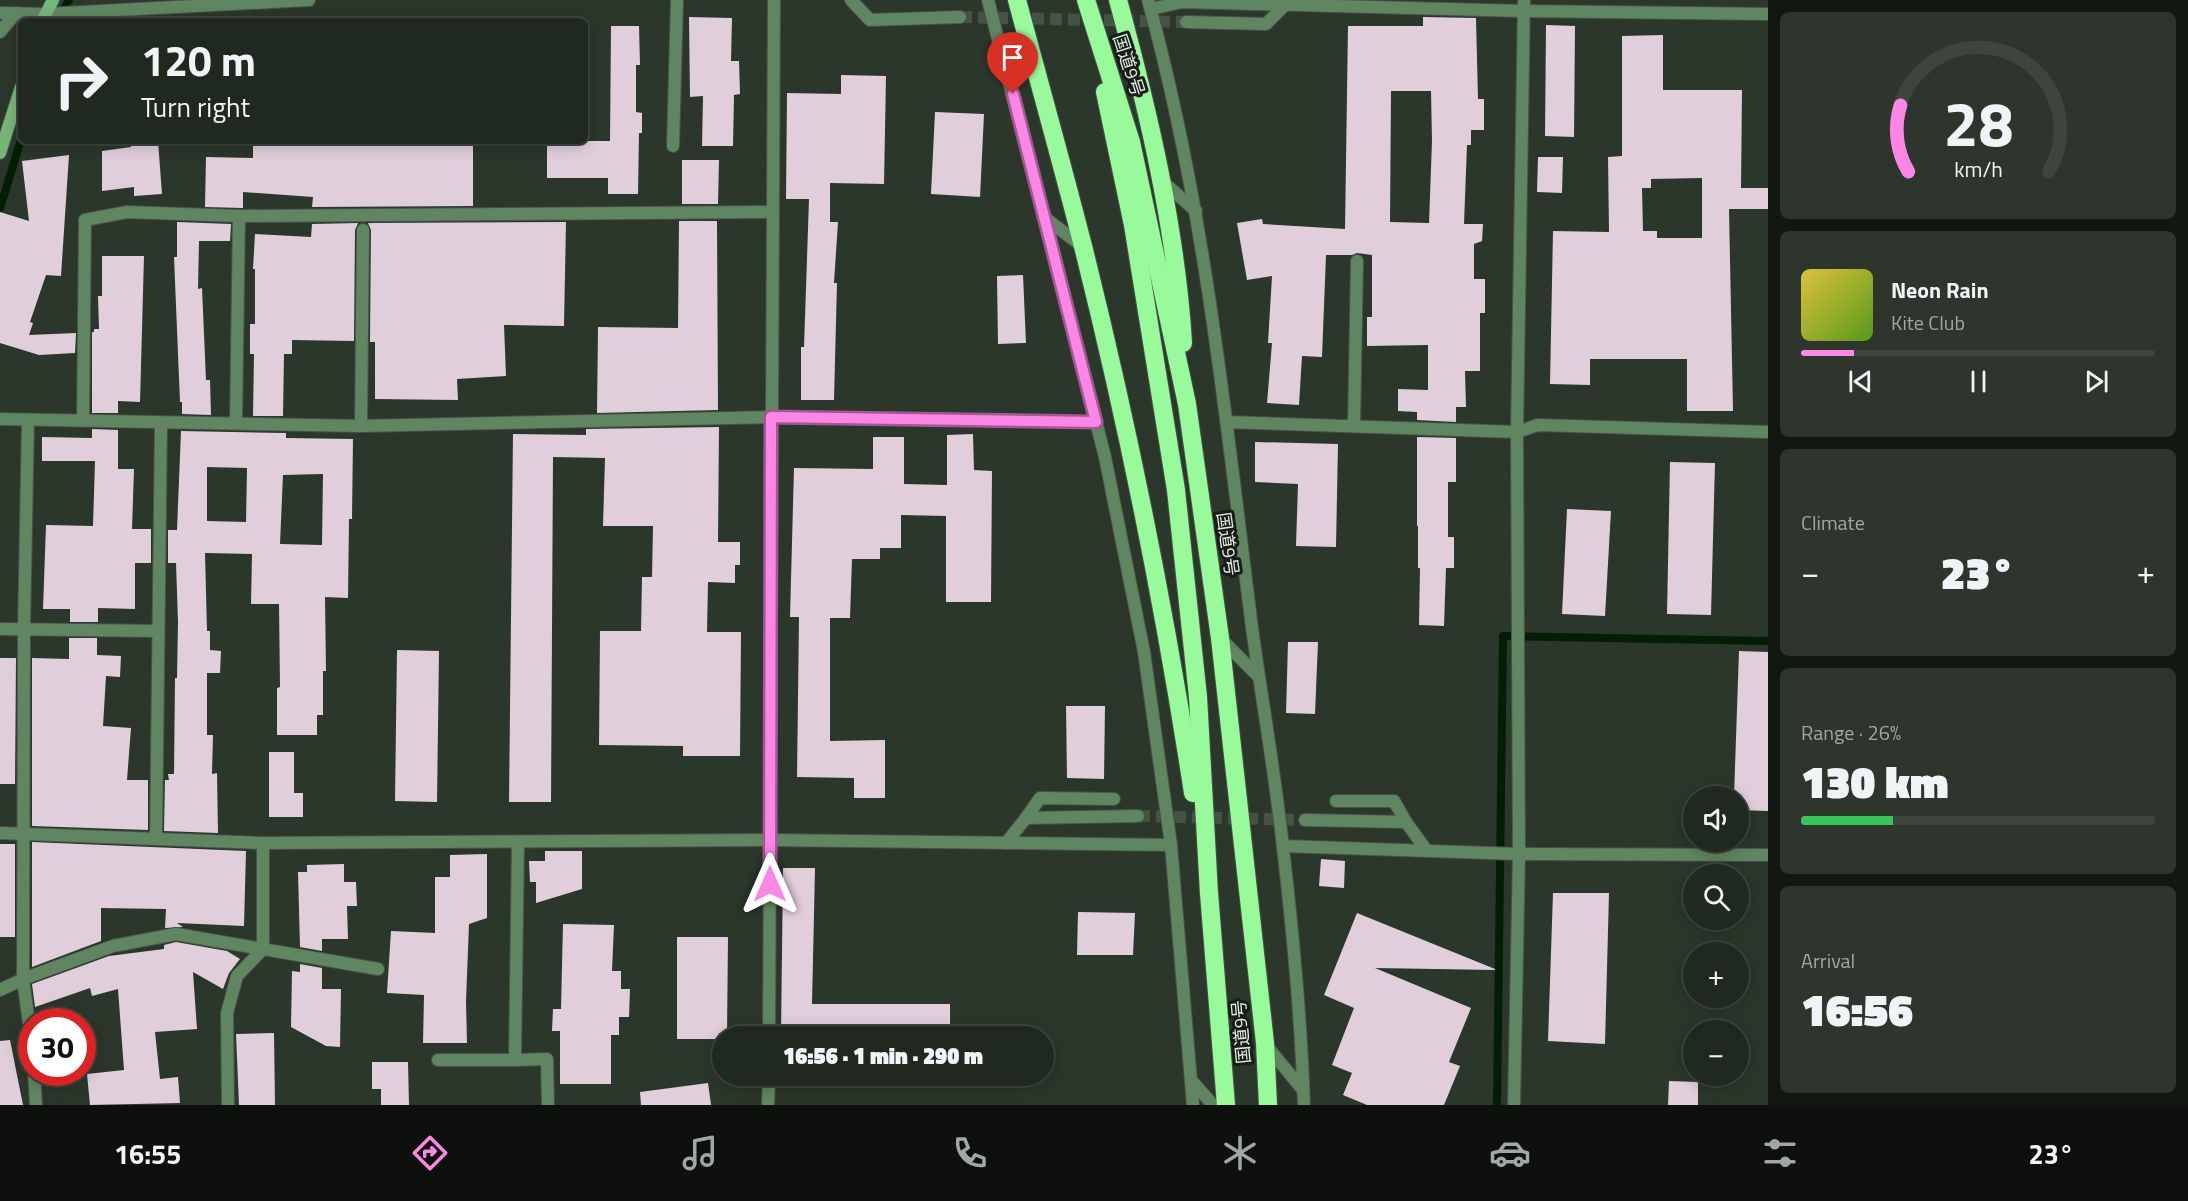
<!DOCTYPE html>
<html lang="en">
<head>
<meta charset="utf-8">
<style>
  :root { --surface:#202920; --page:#2d352d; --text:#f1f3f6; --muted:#a2a6a5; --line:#3d453e; --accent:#fb86e5 }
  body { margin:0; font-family:"Titillium Web","Noto Sans JP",sans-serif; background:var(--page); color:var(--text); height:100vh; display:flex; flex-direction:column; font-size:22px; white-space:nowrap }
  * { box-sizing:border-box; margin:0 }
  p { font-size:20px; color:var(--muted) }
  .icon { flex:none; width:33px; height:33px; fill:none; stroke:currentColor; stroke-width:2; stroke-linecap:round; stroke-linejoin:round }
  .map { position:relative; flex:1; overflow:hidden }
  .panel { display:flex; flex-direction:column; gap:12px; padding:12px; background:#121712; width:420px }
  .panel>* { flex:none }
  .hud { position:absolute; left:18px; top:18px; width:570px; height:126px; border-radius:9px; box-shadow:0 3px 15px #0003,0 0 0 2px var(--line); background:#202920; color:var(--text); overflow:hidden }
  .tools { position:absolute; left:1683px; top:786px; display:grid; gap:12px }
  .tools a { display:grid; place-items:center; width:66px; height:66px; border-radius:50%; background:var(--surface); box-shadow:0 3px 15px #0003,0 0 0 2px var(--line); font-size:30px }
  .speed { position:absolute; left:18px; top:1008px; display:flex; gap:12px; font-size:30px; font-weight:700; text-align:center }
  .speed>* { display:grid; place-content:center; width:78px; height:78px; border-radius:50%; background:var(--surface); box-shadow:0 3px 15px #0003,0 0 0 2px var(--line); line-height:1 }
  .speed .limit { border:9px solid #d22; background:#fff; color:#111 }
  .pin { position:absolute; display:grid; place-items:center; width:51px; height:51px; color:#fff; margin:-62px -26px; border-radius:50% 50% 50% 0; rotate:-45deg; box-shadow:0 0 6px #0007 }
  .pin .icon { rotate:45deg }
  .me { position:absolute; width:66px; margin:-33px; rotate:0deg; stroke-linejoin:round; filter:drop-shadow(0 0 4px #0008) }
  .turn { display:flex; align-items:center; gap:21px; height:126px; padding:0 24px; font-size:27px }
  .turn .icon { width:78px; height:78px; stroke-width:2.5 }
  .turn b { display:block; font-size:42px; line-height:51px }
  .big { font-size:45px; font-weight:800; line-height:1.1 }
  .panel .tile { flex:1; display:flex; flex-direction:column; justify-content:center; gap:9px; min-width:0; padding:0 21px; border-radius:9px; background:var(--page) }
  .panel .dial { align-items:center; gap:0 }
  .dial svg { height:156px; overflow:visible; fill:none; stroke:var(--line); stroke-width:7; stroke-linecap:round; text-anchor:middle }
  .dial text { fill:var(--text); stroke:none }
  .song { display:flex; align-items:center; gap:18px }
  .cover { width:72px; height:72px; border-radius:9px; background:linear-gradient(135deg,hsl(50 70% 55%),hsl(90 70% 35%)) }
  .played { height:6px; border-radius:3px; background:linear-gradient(90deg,var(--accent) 15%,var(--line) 15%) }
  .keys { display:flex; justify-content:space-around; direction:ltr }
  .heat { display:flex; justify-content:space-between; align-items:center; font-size:33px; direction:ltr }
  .charge { height:9px; border-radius:4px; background:linear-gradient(90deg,#34c759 26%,var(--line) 0) }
  .trip { position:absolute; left:712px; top:1026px; width:342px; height:60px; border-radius:30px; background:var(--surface); box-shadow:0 3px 15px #0003,0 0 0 2px var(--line); font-weight:800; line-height:60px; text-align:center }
  .tabs { display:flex; height:96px; justify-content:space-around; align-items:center; background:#0d100d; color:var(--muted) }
  .tabs .icon { width:42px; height:42px }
  .tabs .on { color:var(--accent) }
  .tabs b { font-size:27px; color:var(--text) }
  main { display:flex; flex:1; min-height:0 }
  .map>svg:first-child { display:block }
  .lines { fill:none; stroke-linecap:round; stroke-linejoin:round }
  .stream { stroke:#031e05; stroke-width:8 }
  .building { fill:#e0cedb; fill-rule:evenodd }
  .street-tunnel { stroke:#475247; stroke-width:12; stroke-dasharray:12 6; stroke-linecap:butt }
  .street-casing { stroke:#485448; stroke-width:14 }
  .secondary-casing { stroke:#485448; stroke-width:14 }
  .highway-casing { stroke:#485448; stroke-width:20 }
  .street { stroke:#608661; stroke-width:12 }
  .secondary { stroke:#78b579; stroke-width:12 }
  .highway { stroke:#98fa9b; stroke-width:18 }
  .route-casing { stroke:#a35795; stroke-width:15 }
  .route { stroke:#fb86e5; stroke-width:10 }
  .labels { text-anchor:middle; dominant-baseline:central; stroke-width:6; stroke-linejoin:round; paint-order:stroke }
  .street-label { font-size:18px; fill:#e3ebe3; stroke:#171d17 }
</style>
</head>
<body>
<main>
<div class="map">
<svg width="1768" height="1105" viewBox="0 0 1768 1105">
  <rect width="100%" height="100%" fill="#2b372b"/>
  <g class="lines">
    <!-- stream -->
    <g class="stream">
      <path d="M 57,21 L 69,0"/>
      <path d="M 0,208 L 21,140"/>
      <path d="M 1497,1105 L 1503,636 L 1768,641"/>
    </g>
  </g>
  <!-- building -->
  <g class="building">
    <path d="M 689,17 L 732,18 L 731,61 L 739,61 L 740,94 L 734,95 L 733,146 L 702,146 L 703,96 L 690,97 Z"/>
    <path d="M 1423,17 L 1476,18 L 1478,99 L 1484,99 L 1484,130 L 1471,130 L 1471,145 L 1467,145 L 1464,224 L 1483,224 L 1482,241 L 1474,244 L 1474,279 L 1485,279 L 1485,313 L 1480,313 L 1480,371 L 1465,371 L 1466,407 L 1456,407 L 1456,422 L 1417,420 L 1417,412 L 1398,411 L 1398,389 L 1428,390 L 1428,345 L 1367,346 L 1367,317 L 1372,317 L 1372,255 L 1357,253 L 1352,255 L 1326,255 L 1322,357 L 1302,356 L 1299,405 L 1267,403 L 1272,343 L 1268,343 L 1272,276 L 1247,280 L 1237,223 L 1262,219 L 1263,224 L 1345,229 L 1348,26 L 1423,26 ZM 1391,91 L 1431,91 L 1432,141 L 1429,223 L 1390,222 Z"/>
    <path d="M 1546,25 L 1575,26 L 1574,137 L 1545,136 Z"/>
    <path d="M 611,26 L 639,26 L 640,65 L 636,65 L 636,112 L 642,113 L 642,133 L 639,133 L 638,194 L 608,194 L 608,178 L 547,178 L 547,141 L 610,141 Z"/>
    <path d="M 1663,35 L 1663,90 L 1742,90 L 1741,188 L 1768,188 L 1768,209 L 1729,209 L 1733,411 L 1687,411 L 1687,359 L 1590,359 L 1590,385 L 1550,384 L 1553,231 L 1609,232 L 1608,157 L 1622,156 L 1622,36 ZM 1702,178 L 1702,238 L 1657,238 L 1657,231 L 1643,231 L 1642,188 L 1651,188 L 1651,179 Z"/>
    <path d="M 841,75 L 886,76 L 884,184 L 830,183 L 830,222 L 838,222 L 834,283 L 837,283 L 834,400 L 801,400 L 801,347 L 804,347 L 809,199 L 786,199 L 787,93 L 841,94 Z"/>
    <path d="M 935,112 L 984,114 L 980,197 L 931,194 Z"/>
    <path d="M 131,141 L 158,141 L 162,194 L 134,196 L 134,187 L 102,191 L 102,151 L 131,147 Z"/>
    <path d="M 253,141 L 473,141 L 473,206 L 312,207 L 313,197 L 243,192 L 243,208 L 205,207 L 206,157 L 253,158 Z"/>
    <path d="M 69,155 L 61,276 L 46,275 L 30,322 L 33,323 L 29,335 L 76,333 L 75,353 L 39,355 L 0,343 L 0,212 L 29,221 L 22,161 Z"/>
    <path d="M 1538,157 L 1563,157 L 1562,193 L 1537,192 Z"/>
    <path d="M 682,160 L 719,160 L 718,204 L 682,204 Z"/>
    <path d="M 679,221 L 717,221 L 718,410 L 597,413 L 598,327 L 678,328 Z"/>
    <path d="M 177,222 L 231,224 L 230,241 L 199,241 L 198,289 L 202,288 L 206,380 L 210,380 L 211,415 L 182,414 L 182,402 L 180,402 L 174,257 L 177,257 Z"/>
    <path d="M 566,222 L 564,326 L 504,325 L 506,376 L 457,379 L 458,400 L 375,399 L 375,342 L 370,342 L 371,230 L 368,223 Z"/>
    <path d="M 358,223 L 355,230 L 354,341 L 292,340 L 292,354 L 284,354 L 283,416 L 253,416 L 254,354 L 250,354 L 250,324 L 255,324 L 255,269 L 253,269 L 255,234 L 311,237 L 312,224 Z"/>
    <path d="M 102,256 L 144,256 L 140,402 L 118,401 L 118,413 L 92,413 L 92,332 L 94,332 L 94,329 L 99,329 L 98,296 L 102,296 Z"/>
    <path d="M 1023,275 L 1026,343 L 998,344 L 997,276 Z"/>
    <path d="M 719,427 L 718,542 L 740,542 L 740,565 L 735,565 L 735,583 L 708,582 L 707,632 L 741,632 L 740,756 L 683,756 L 683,746 L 599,745 L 600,631 L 641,631 L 642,577 L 652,577 L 653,526 L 603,526 L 605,458 L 553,457 L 551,802 L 509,802 L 513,434 L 586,435 L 586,429 Z"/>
    <path d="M 92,429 L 118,430 L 118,469 L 134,469 L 132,529 L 151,529 L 151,563 L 135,563 L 135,609 L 98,608 L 98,622 L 70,622 L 70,609 L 43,609 L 46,525 L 93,526 L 95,461 L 42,461 L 42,437 L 92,438 Z"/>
    <path d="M 181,431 L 286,433 L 286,438 L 353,439 L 352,519 L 349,519 L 348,598 L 325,597 L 326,671 L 323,671 L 323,715 L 317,715 L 317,735 L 277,735 L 277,688 L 280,687 L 279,604 L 251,604 L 252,554 L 205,553 L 207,631 L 210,631 L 210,650 L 221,651 L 220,673 L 207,673 L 207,735 L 213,735 L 212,774 L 217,773 L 218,833 L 164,831 L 165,780 L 169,780 L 168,774 L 174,774 L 175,678 L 177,678 L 178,622 L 176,563 L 168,563 L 168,530 L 177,530 ZM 207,467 L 247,468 L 246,522 L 207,521 ZM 323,474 L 322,545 L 280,544 L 283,475 Z"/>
    <path d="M 973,434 L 974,470 L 992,471 L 991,602 L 946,602 L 946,516 L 901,515 L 901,548 L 880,548 L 880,559 L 852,559 L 850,618 L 830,618 L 830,741 L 885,740 L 885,798 L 854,798 L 854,778 L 797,777 L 799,617 L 790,617 L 794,468 L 873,469 L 873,437 L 904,437 L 904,484 L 947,485 L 947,435 Z"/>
    <path d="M 1417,437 L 1456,438 L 1456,482 L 1448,482 L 1448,537 L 1454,537 L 1454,568 L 1446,568 L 1444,626 L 1419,625 L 1420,568 L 1418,568 L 1418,526 L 1417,526 Z"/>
    <path d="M 1255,442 L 1338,444 L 1336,547 L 1296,546 L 1298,484 L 1255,482 Z"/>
    <path d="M 1670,462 L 1715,463 L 1711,615 L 1667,614 Z"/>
    <path d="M 1567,509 L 1611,511 L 1605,616 L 1562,614 Z"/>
    <path d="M 69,638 L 97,638 L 97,655 L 121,656 L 120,677 L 106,676 L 103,726 L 131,728 L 127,780 L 148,780 L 148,830 L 32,826 L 32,658 L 69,659 Z"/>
    <path d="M 1288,642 L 1318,642 L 1315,714 L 1286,713 Z"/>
    <path d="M 397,650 L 439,651 L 437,802 L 395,801 Z"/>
    <path d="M 1739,651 L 1768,652 L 1768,811 L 1738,810 L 1738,796 L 1734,796 Z"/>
    <path d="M 0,658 L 16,658 L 15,784 L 0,784 Z"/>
    <path d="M 1066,706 L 1105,706 L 1104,779 L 1067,778 Z"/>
    <path d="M 269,752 L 294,752 L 294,793 L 303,793 L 303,817 L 269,817 Z"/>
    <path d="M 32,842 L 246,851 L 244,926 L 177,923 L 183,927 L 165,928 L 166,909 L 101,908 L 101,941 L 32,967 Z"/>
    <rect x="0" y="844" width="15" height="93"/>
    <path d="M 545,851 L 582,851 L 582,889 L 536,903 L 536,882 L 530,882 L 529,861 L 545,861 Z"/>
    <path d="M 487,854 L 487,918 L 469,924 L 466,1001 L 467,1043 L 423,1043 L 424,995 L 387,993 L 391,931 L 435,933 L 435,877 L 450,877 L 450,855 Z"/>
    <path d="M 1321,859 L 1345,861 L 1344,888 L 1319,886 Z"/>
    <path d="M 344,864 L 344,882 L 356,882 L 357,906 L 347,906 L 348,939 L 322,939 L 322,951 L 300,947 L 298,872 L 307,872 L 307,865 Z"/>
    <path d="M 783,868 L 815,868 L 812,1004 L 950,1004 L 950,1036 L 781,1036 Z"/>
    <path d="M 1553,893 L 1609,893 L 1605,1044 L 1548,1041 Z"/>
    <path d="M 1078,912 L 1135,913 L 1133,955 L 1077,955 Z"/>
    <path d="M 1357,913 L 1495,969 L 1495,970 L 1375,968 L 1471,1008 L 1449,1062 L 1460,1066 L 1444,1105 L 1367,1105 L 1343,1095 L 1352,1073 L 1332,1065 L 1354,1008 L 1324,995 Z"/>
    <path d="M 563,924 L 614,925 L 612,971 L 621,971 L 621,989 L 630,989 L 629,1017 L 619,1017 L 619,1035 L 611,1035 L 611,1084 L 560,1084 L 560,1031 L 552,1031 L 553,1009 L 561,1009 Z"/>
    <path d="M 677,937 L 728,937 L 727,1036 L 723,1036 L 723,1039 L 677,1039 Z"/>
    <path d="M 176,942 L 227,951 L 240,959 L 229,973 L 223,989 L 193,972 L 197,1029 L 155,1032 L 160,1079 L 178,1077 L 180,1103 L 90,1105 L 87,1074 L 124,1070 L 118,989 L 92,996 L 90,988 L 35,1007 L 32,984 L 109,956 L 164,949 L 164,945 Z"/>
    <path d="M 300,964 L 322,968 L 322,989 L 341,989 L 340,1047 L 326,1046 L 291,1027 L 292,971 L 300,972 Z"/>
    <path d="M 274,1033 L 275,1105 L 239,1105 L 236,1034 Z"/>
    <path d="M 10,1040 L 23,1105 L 0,1105 L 0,1041 Z"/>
    <path d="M 372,1062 L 408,1062 L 409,1105 L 381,1105 L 381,1089 L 372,1089 Z"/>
    <path d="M 1669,1081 L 1698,1082 L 1698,1105 L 1668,1105 Z"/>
    <path d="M 708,1083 L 711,1105 L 641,1105 L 640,1092 Z"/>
  </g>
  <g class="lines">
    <!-- street-tunnel -->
    <g class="street-tunnel">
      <path d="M 960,17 L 1186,22"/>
      <path d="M 1138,816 L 1305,820"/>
    </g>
    <!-- street casing -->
    <g class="street-casing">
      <g id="street">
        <path d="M 851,0 L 870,20 L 960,17"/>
        <path d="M 988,0 L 1105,457 L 1144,652 L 1171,845 L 1193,1105"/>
        <path d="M 1148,0 C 1204,203 1225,412 1251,620 C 1261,696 1275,771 1283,848 C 1293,933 1301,1019 1304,1105"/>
        <path d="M 1151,9 L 1182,2 L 1523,11 L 1768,14"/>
        <path d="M 0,13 L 44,14 L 309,0"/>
        <path d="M 1186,22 L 1266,24 L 1286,4"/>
        <path d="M 0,32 L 16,13"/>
        <path d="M 673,146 L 677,0"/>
        <path d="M 1161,180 L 1196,211"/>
        <path d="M 1044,217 L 1083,247"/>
        <path d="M 0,419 L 361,426 L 771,417 L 1096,422"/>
        <path d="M 83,419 L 85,220 L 127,212 L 239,216 L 772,212"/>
        <path d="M 28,420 L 24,629 L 23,979 L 32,1046"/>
        <path d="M 236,422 L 239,216"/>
        <path d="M 1227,422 L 1517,432 L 1538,425 L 1768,432"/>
        <path d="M 361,426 L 363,230"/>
        <path d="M 1354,426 L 1357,261"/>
        <path d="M 0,629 L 158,631"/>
        <path d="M 1220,638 L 1258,676"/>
        <path d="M 1336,801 L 1394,801 L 1406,822"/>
        <path d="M 1026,818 L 1040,798 L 1114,799"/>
        <path d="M 1305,820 L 1406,822 L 1427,851"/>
        <path d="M 0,833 L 263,843 L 770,840 L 1171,845"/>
        <path d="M 156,839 L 161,423"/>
        <path d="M 1006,843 L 1026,818 L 1138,816"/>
        <path d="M 1283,846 L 1519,854 L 1768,855"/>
        <path d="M 0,990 L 23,979 L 113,946 L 176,934 L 378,969"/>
        <path d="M 769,1036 L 774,0"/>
        <path d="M 1265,1044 L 1303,1090"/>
        <path d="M 438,1060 L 515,1060 L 518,842"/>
        <path d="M 515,1060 L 547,1059 L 548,1105"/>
        <path d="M 34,1072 L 36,1105"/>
        <path d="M 1191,1080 L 1213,1105"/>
        <path d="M 228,1105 L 227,1013 L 237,976 L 263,949 L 263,843"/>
        <path d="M 768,1105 L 769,1076"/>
        <path d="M 1514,1105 L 1519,854 L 1517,432 L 1524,0"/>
      </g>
    </g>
    <!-- secondary casing -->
    <g class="secondary-casing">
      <g id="secondary">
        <path d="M 42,21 L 53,0"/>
        <path d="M 0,153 L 21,87"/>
      </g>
    </g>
    <!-- highway casing -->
    <g class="highway-casing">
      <g id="highway">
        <path d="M 1017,0 C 1039,82 1062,164 1083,246 C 1128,426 1165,609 1193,793"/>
        <path d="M 1086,0 L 1131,142 L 1187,404 L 1220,638 L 1265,1043 L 1268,1105"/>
        <path d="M 1118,0 C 1148,110 1176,228 1183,343"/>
        <path d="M 1105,92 L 1133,225 L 1176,490 L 1198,697 L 1209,893 L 1226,1105"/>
      </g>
    </g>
    <!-- street -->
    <use href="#street" class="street"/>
    <!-- secondary -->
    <use href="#secondary" class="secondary"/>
    <!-- highway -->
    <use href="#highway" class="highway"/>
  </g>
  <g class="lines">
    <!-- route casing -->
    <g class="route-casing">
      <path id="route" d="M 770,884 L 771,417 L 1096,422 L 1013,94"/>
    </g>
    <!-- route -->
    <use href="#route" class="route"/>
  </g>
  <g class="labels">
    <!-- street labels -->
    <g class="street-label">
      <text transform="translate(1129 65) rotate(72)">国道9号</text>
      <text transform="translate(1228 544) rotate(82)">国道9号</text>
      <text transform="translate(1241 1032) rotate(-95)">国道9号</text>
    </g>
  </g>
</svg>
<div class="tools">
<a><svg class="icon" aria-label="sound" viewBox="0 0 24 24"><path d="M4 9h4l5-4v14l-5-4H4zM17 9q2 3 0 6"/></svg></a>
<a><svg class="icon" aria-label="search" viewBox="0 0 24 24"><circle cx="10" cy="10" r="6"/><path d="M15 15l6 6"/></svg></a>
<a>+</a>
<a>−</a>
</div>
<div class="speed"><div class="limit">30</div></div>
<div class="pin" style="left:1013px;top:94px;background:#d93025"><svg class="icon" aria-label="arrive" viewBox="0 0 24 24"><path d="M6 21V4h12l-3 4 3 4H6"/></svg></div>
<svg class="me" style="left:770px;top:884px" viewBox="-20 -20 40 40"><path d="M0-17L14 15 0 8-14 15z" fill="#fb86e5" stroke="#fff" stroke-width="4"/></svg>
<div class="trip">16:56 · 1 min · 290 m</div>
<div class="hud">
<div class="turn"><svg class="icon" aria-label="right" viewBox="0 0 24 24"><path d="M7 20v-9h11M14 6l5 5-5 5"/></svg><div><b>120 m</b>Turn right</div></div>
</div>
</div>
<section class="panel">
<div class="tile dial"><svg viewBox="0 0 100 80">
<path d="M14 69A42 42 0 1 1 86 69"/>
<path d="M14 69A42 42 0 0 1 10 35" stroke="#fb86e5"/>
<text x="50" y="56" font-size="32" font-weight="700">28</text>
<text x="50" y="72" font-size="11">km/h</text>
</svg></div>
<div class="tile">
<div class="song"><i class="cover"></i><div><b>Neon Rain</b><p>Kite Club</p></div></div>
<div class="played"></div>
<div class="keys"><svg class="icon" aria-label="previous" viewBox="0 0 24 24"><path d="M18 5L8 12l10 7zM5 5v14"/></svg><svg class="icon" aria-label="pause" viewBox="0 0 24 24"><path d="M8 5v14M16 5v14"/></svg><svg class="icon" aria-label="next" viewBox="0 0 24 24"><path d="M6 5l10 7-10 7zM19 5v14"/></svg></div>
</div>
<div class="tile"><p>Climate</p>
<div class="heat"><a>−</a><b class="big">23°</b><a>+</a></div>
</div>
<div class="tile"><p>Range · 26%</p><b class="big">130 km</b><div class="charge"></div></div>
<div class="tile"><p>Arrival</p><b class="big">16:56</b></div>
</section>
</main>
<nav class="tabs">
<b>16:55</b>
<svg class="icon on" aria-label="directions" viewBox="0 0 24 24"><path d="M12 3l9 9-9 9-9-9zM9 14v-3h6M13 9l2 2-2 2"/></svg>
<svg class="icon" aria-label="music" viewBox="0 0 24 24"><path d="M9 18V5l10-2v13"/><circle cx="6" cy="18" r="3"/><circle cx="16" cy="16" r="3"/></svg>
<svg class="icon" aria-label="phone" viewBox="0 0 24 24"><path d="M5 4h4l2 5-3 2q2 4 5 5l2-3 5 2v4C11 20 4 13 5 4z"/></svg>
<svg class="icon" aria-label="climate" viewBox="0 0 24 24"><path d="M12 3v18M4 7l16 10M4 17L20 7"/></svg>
<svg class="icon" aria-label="car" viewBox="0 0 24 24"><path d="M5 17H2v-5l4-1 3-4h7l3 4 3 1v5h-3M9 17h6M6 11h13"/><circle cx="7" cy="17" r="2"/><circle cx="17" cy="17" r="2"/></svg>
<svg class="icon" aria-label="filters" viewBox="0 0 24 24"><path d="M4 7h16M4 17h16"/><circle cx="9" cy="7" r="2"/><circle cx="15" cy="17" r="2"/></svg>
<b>23°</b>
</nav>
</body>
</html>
